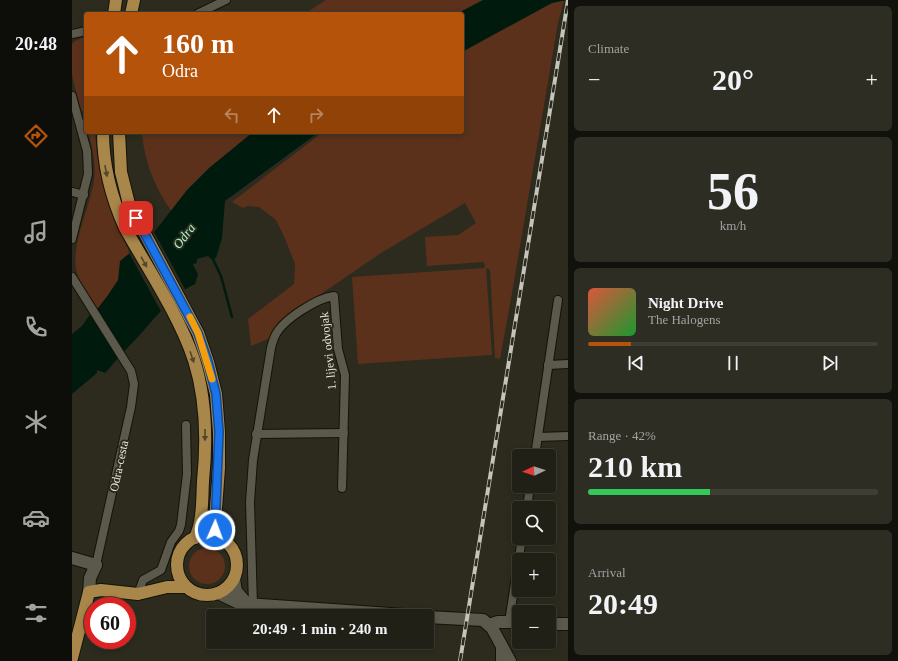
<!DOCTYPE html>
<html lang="en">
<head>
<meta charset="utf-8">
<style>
  :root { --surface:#212016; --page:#2d2d23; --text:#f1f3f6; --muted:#a2a3a1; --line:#3e3e35; --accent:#b45309 }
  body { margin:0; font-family:Georgia,serif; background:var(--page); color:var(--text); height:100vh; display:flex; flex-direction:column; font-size:15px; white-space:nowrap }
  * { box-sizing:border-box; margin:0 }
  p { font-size:13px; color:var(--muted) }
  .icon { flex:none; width:22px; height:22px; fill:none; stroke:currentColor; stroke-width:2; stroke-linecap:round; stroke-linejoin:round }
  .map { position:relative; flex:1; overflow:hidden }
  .sheet { display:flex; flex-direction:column; gap:6px; padding:6px; background:#12120c; width:330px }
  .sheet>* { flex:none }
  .top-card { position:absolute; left:12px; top:12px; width:380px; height:122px; border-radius:4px; box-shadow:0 2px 6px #0003,0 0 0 1px var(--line); background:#b45309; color:#fff; overflow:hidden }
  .needle { width:26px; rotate:266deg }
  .tools { position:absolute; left:440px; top:449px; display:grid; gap:8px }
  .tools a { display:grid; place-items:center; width:44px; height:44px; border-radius:4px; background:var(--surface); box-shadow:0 2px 6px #0003,0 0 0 1px var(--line); font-size:20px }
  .speed { position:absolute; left:12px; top:597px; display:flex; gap:8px; font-size:20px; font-weight:700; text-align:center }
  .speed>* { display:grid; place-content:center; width:52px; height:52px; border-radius:50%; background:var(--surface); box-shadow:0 2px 6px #0003,0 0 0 1px var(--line); line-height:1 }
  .speed .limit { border:6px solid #d22; background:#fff; color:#111 }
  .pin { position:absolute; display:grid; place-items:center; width:34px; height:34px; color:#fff; margin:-17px; border-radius:8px; box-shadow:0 2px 6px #0006 }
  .me { position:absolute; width:44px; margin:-22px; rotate:2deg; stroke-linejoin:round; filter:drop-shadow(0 0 3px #0008) }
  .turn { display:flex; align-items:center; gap:14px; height:84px; padding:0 12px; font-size:18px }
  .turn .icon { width:52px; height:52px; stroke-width:2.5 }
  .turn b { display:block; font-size:28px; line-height:34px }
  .lanes { display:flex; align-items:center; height:38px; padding:0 12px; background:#0003; justify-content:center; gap:20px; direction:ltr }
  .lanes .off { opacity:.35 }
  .big { font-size:30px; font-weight:800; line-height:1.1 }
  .sheet .card { flex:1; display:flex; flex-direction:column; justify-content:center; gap:6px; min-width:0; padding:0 14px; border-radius:6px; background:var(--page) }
  .sheet .dial { align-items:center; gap:0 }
  .dial b { font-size:52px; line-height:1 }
  .song { display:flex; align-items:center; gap:12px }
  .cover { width:48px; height:48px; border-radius:6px; background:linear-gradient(135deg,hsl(10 70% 55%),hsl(130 70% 35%)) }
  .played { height:4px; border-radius:2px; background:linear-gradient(90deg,var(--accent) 15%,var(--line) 15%) }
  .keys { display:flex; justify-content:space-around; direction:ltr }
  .heat { display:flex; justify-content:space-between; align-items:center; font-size:22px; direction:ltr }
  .charge { height:6px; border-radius:3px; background:linear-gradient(90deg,#34c759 42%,var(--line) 0) }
  .trip { position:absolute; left:134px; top:609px; width:228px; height:40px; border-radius:4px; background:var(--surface); box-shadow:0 2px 6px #0003,0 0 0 1px var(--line); font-weight:800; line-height:40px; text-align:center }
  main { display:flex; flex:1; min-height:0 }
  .tabs { display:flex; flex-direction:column; width:72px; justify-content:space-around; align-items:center; background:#0d0d09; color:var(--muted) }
  .tabs .icon { width:28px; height:28px }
  .tabs .selected { color:var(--accent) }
  .tabs b { font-size:18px; color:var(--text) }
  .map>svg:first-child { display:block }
  .green { fill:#5b311b }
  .water { fill:#001b0e }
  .pier { fill:#2c2b1e }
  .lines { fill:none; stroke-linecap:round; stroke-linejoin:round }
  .stream { stroke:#001b0e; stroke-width:2.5 }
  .street-casing { stroke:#141308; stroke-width:10 }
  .secondary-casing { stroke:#141308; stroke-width:14 }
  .primary-casing { stroke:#141308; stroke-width:14 }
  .street { stroke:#5a594b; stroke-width:8 }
  .secondary { stroke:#5a594b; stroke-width:12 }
  .primary { stroke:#a9874a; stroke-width:12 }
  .rail-casing { stroke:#c5c4bb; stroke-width:4 }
  .rail { stroke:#2c2b1e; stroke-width:2.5; stroke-dasharray:8; stroke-linecap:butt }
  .oneway { fill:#52472b }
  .route-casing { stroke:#114b97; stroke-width:10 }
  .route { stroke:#1a73e8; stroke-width:7 }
  .slow { stroke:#f59e0b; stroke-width:7 }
  .labels { text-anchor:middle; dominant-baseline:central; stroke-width:4; stroke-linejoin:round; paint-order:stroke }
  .street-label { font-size:12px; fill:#e7e7de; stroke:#2c2b1e }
  .water-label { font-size:13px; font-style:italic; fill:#a2f7ca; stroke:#2c2b1e }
</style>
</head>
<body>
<main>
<nav class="tabs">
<b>20:48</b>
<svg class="icon selected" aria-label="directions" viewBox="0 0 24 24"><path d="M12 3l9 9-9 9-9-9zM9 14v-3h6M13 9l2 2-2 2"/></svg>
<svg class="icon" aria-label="music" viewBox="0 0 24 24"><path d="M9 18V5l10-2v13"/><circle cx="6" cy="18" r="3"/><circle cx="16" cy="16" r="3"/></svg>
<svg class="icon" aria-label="phone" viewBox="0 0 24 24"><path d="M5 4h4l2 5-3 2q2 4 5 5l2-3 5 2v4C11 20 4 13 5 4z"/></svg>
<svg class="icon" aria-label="climate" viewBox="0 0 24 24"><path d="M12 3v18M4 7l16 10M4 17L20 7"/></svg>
<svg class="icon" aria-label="car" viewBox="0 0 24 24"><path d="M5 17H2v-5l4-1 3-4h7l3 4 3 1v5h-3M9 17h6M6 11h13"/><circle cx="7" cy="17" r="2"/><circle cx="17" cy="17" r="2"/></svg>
<svg class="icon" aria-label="filters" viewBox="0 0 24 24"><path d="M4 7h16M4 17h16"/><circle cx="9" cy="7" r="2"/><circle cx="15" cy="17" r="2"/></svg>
</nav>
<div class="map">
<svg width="496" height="661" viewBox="0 0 496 661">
  <rect width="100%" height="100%" fill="#2c2b1e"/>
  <!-- green -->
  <g class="green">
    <path d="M 254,0 L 419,0 L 390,14 L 232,14 Z"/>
    <path d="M 492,0 L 486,23 L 439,299 L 428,359 L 423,358 L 418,270 L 414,268 L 420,355 L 286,364 L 280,277 L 413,268 L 412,262 L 355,266 L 353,237 L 386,235 L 404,223 L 393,203 L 309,253 L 208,322 L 196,339 L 179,346 L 176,319 L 222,284 L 223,264 L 211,234 L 204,220 L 187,207 L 175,206 L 171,208 L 160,202 L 251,132 L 390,132 L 390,52 L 474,2 Z"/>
    <path d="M 10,38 L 14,38 L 14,93 L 10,114 L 0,75 L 0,44 L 3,41 Z"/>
    <path d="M 16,132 L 23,132 C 26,186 42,225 68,271 L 31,317 C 20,302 8,287 4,269 C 0,243 16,211 21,186 C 25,168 21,149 16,132 Z"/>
    <path d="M 70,132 L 193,132 L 104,217 C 85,193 72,163 70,132 Z"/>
    <circle cx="135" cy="566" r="18"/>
  </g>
  <!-- water -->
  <g class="water">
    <path d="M 411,0 L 495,0 L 480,3 L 390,52 L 390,14 L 384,14 Z"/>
    <path d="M 181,132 L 247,132 L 153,201 L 150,238 L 144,258 L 139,259 L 136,256 L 125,259 L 125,263 L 121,264 L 122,267 L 126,274 L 123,284 C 99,295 82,320 64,339 C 54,349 44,360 35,371 L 33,373 L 25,370 L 25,373 L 0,394 L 0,334 L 10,326 L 22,309 L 26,308 L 36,295 L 46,280 L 48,261 L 80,235 L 115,190 L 137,168 Z"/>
  </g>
  <!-- pier -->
  <path class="pier" d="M 81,230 L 114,291 L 90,313 L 56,251 Z"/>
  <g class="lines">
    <!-- stream -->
    <path class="stream" d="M 140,257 L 149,276 L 160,317"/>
    <!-- street casing -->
    <g class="street-casing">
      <g id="street">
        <path d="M 125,14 L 154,0"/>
        <path d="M 0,34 L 14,31"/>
        <path d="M 0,96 L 15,151 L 16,174 L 0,239"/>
        <path d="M 0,192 L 12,195"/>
        <path d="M 0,277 L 59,371 L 62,384 L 59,407 L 24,565"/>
        <path d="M 476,365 L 496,364"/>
        <path d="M 184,434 L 272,433"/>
        <path d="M 466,437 L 496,436"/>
        <path d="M 463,456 L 486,300"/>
        <path d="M 455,508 L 458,486"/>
        <path d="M 66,594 L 71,580 L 89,570 L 99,542 L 107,531 L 109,525 L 115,474 L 114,425"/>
        <path d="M 181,605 L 178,502 L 181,460 L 199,348 C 200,344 201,340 203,336 C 210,320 245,298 262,296 L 266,349 L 273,375 L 270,488"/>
        <path d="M 437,622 L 450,538"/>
        <path d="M 428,661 L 428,644"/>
      </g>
    </g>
    <!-- secondary casing -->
    <g class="secondary-casing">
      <g id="secondary">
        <path d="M 0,558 L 24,565"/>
        <path d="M 162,579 L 164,591 L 175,604"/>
        <path d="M 17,592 L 18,578 L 24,565"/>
        <path d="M 146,593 L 167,603 L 175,604 L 347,616"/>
        <path d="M 355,617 L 411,620 L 420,628 L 438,661"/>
        <path d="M 477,624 L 496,624"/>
        <path d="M 417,625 L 426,622 L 447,622"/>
      </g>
    </g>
    <!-- primary casing -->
    <g class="primary-casing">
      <g id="primary">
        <path d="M 42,14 L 44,0"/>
        <path d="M 59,14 L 62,0"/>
        <path d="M 31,132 C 31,166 39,197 53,228 C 76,269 107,315 122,360 C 134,398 135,442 131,481 C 130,500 131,521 123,538"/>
        <path d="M 47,132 L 49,172 L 57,204 L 126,333 L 136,362 L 144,394 L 147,432 L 147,468 L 143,522 L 143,530 L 147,538"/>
        <circle cx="135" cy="565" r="30"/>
        <path d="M 0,658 L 17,592 L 29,590 L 66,594 L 95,587 L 114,587"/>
      </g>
    </g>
    <!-- street -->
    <use href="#street" class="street"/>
    <!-- secondary -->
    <use href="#secondary" class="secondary"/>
    <!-- primary -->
    <use href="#primary" class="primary"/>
    <!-- rail casing -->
    <g class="rail-casing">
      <path id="rail" d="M 388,661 L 496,0"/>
    </g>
    <!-- rail -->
    <use href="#rail" class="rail"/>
  </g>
  <!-- one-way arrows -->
  <defs><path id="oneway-solid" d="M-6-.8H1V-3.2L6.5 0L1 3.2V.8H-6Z"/></defs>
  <g class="oneway">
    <use href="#oneway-solid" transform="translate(34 171) rotate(79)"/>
    <use href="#oneway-solid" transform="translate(72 262) rotate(61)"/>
    <use href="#oneway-solid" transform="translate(120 357) rotate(71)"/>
    <use href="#oneway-solid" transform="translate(133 435) rotate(90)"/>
  </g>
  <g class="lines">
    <!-- route casing -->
    <g class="route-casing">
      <path id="route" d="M 64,218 L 126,333 L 136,362 L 144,394 L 147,432 L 143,530"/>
    </g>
    <!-- route -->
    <use href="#route" class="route"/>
    <!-- slow -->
    <path class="slow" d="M 118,317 L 126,333 L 140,379"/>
  </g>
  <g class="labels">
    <!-- street labels -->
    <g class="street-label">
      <text transform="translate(256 351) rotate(-96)">1. lijevi odvojak</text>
      <text transform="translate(47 466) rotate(-78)">Odra-cesta</text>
    </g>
    <!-- water labels -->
    <g class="water-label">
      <text transform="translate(112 236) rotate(-53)">Odra</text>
    </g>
  </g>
</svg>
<div class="tools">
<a><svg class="needle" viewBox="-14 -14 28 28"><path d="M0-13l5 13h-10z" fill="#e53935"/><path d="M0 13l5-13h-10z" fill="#a2a3a1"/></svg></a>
<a><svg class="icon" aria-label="search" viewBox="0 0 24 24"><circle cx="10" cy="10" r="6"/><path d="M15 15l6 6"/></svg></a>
<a>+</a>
<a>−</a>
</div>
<div class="speed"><div class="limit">60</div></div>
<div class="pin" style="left:64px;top:218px;background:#d93025"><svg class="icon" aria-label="arrive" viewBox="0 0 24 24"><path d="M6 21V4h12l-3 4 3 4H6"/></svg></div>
<svg class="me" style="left:143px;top:530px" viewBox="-20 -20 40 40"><circle r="17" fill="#1a73e8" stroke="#fff" stroke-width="3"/><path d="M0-11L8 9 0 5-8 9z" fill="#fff"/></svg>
<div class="trip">20:49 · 1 min · 240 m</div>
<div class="top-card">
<div class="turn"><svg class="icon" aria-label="ahead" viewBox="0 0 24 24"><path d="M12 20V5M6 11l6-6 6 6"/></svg><div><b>160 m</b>Odra</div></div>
<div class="lanes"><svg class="icon off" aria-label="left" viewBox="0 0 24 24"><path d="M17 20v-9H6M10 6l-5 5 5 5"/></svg><svg class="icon" aria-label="ahead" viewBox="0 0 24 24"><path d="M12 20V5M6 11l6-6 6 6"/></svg><svg class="icon off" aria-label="right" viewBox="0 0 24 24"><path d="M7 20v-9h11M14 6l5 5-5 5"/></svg></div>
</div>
</div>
<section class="sheet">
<div class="card"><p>Climate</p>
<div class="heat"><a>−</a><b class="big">20°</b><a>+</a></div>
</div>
<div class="card dial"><b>56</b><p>km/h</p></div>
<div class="card">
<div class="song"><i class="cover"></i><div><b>Night Drive</b><p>The Halogens</p></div></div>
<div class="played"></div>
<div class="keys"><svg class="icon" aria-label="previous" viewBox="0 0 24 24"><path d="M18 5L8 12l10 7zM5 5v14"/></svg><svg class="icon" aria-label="pause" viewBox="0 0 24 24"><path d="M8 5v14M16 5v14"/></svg><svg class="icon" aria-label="next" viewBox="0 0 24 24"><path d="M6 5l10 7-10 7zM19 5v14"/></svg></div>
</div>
<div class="card"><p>Range · 42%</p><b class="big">210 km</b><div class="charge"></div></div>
<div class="card"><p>Arrival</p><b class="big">20:49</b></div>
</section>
</main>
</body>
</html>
